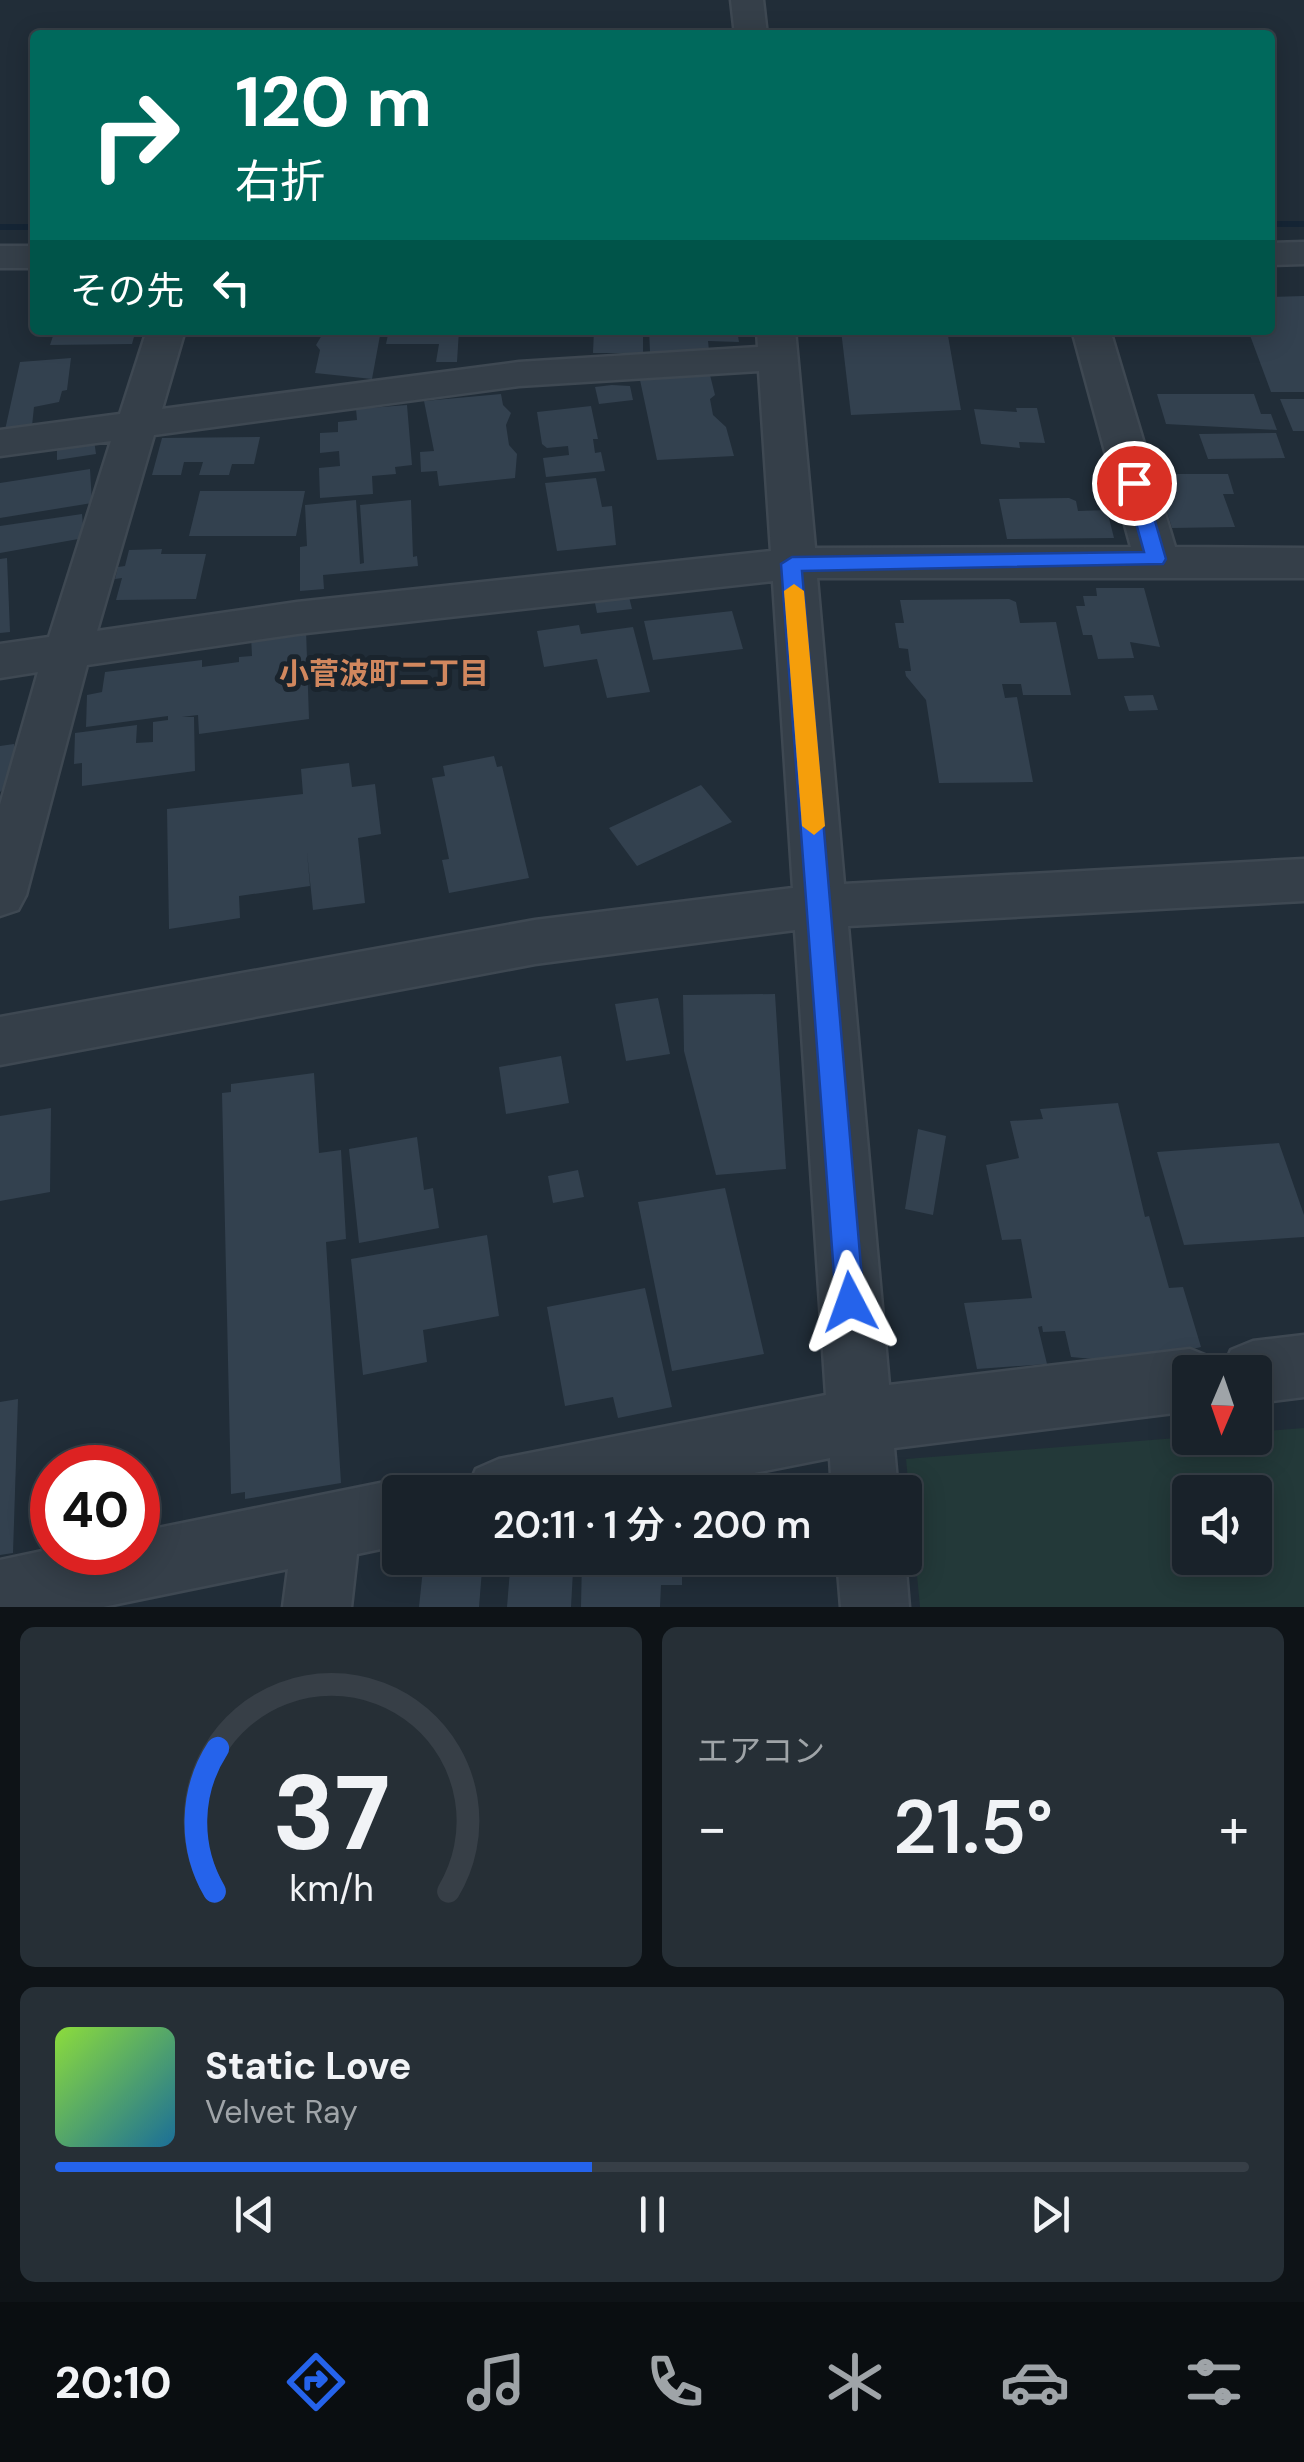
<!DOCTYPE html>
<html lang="ja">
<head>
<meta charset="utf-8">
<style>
  :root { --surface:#19222a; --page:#262f36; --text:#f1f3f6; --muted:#9fa4a8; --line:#373f47; --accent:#2563eb }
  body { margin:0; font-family:"DM Sans","Noto Sans JP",sans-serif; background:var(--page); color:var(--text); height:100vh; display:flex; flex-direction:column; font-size:38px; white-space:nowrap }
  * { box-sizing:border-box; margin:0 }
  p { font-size:32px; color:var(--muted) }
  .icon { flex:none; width:55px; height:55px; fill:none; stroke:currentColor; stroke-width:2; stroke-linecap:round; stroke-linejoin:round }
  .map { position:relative; height:1607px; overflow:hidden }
  .sheet { display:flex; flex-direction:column; gap:20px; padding:20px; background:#0e1317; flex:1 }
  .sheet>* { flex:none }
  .hud { position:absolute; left:30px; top:30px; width:1245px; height:305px; border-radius:10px; box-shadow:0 5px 25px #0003,0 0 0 2px var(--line); background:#00695c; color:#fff; overflow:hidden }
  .needle { width:65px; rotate:182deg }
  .controls { position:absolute; left:1172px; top:1355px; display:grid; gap:20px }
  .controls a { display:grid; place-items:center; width:100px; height:100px; border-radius:10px; background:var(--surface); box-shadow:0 5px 25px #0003,0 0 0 2px var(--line); font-size:50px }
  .speed { position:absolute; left:30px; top:1445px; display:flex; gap:20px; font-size:50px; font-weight:700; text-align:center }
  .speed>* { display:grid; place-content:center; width:130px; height:130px; border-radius:50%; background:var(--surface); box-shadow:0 5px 25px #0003,0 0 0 2px var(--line); line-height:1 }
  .speed .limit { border:15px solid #d22; background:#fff; color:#111 }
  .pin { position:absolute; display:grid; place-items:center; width:85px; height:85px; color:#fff; margin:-42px; border:5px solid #fff; border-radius:50%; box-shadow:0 2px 10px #0007 }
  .me { position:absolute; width:110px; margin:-55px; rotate:356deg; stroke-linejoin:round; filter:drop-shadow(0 0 8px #0008) }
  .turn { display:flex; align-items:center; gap:35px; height:210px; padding:0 40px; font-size:45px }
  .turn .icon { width:130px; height:130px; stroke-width:2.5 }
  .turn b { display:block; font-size:70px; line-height:85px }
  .then { display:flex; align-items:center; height:95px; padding:0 40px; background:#0003; gap:20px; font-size:38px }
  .big { font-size:75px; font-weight:600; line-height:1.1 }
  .sheet .card { flex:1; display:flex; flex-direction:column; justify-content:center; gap:15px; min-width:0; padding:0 35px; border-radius:15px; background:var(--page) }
  .sheet .dial { align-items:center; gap:0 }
  .dial svg { height:260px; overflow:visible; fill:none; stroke:var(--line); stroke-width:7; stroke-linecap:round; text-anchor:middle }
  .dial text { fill:var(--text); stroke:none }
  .song { display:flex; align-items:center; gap:30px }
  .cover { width:120px; height:120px; border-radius:15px; background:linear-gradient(135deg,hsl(90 70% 55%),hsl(200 70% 35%)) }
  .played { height:10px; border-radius:5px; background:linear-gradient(90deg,var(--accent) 45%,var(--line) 45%) }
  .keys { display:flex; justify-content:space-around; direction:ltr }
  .heat { display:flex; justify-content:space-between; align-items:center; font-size:55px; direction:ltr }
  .sheet .tiles { flex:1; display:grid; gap:20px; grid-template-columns:1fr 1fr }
  .card:last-child { grid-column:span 2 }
  .trip { position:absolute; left:382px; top:1475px; width:540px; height:100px; border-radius:10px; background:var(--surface); box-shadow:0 5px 25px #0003,0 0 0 2px var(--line); font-weight:600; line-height:100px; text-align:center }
  .tab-bar { display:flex; height:160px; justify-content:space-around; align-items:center; background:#0a0e11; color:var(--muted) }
  .tab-bar .icon { width:70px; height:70px }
  .tab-bar .active { color:var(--accent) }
  .tab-bar b { font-size:45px; color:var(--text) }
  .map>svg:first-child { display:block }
  .green { fill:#233939; fill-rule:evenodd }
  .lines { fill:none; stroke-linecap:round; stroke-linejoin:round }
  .stream { fill:#152535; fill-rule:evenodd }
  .building { fill:#33414f }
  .minor-casing { stroke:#3e4852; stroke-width:5 }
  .minor { fill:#353f49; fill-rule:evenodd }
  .route { fill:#2563eb; stroke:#184099; stroke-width:2.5 }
  .slow { fill:#f59e0b }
  .labels { text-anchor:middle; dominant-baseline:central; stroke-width:10; stroke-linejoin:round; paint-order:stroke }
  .neighbourhood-label { font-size:30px; font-weight:bold; fill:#d1875e; stroke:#1a242d }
</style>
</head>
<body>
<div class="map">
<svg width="1304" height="1607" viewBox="0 0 1304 1607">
  <rect width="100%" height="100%" fill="#212d38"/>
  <!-- green -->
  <path class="green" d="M 1304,1428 L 1304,1607 L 920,1607 L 906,1459 L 1190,1437 L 1255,1438 L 1255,1432 ZM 1190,1492 L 1255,1492 L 1255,1558 L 1190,1558 Z"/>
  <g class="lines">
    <!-- stream -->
    <g class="stream">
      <rect x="1270" y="221" width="34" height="6"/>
      <rect x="0" y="224" width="35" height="6"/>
    </g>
  </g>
  <!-- building -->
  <g class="building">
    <path d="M 1304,296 L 1304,392 L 1271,392 L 1248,330 L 1270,330 L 1270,297 Z"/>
    <path d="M 55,330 L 136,330 L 132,344 L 50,345 Z"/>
    <path d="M 325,330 L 381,330 L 372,379 L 315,373 L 320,350 L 316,345 Z"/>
    <path d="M 389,330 L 459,330 L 457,362 L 436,362 L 439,344 L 386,344 Z"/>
    <path d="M 594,330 L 643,330 L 643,353 L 593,353 Z"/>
    <path d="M 649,330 L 737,330 L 739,342 L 708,341 L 709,350 L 650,352 Z"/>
    <path d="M 841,330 L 947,330 L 961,410 L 851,415 Z"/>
    <path d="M 71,358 L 67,390 L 62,391 L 59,402 L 34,407 L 32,426 L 5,430 L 20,362 Z"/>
    <path d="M 710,375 L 715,395 L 710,399 L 713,415 L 726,427 L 734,456 L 657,460 L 640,380 Z"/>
    <path d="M 612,385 L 630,386 L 633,400 L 599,404 L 595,387 Z"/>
    <path d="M 501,394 L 503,405 L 511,413 L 506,425 L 509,445 L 517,454 L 515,478 L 439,486 L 437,471 L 421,472 L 420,452 L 434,451 L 424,401 Z"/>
    <path d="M 1157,394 L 1254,394 L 1261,414 L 1271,414 L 1277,430 L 1166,424 Z"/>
    <path d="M 1280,399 L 1304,399 L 1304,431 L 1293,431 Z"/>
    <path d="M 407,405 L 412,465 L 395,467 L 396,474 L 372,476 L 373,494 L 320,498 L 319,468 L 340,466 L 339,451 L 320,453 L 320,433 L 338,432 L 338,422 L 357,420 L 356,409 Z"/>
    <path d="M 591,406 L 598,439 L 593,439 L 595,453 L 601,452 L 605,471 L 546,477 L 543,458 L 569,455 L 568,446 L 547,448 L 542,444 L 537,412 Z"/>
    <path d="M 1016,408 L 1037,408 L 1045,443 L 1019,442 L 1020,448 L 981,444 L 974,409 L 1017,412 Z"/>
    <path d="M 1276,433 L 1285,458 L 1208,459 L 1199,434 Z"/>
    <path d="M 260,437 L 254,464 L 232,464 L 229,475 L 199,475 L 203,462 L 184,462 L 181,475 L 152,475 L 162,438 Z"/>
    <path d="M 94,440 L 96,454 L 57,460 L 57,445 Z"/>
    <path d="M 90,469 L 92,503 L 0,518 L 0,483 Z"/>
    <path d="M 1156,474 L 1228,474 L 1234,494 L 1223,494 L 1235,527 L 1172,528 Z"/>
    <path d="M 596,478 L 602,507 L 612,506 L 616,545 L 557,551 L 545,483 Z"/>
    <path d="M 200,491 L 305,491 L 296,536 L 189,536 Z"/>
    <path d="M 1069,498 L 1076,501 L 1078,511 L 1107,510 L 1114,538 L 1007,539 L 999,499 Z"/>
    <path d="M 356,500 L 360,564 L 364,563 L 360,505 L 411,500 L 413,557 L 417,556 L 418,566 L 323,575 L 324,589 L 300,591 L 300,547 L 307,546 L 305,505 Z"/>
    <path d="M 82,514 L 84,538 L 0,553 L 0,526 Z"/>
    <path d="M 162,549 L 161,554 L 206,554 L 196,599 L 116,600 L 122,578 L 115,579 L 118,567 L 125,566 L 129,550 Z"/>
    <path d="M 7,558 L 10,632 L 0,633 L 0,559 Z"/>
    <path d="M 1096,588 L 1144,588 L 1160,647 L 1130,642 L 1134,658 L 1098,659 L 1092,635 L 1083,635 L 1076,606 L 1085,606 L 1083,596 L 1097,596 Z"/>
    <path d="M 627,589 L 632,609 L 597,613 L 593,593 Z"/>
    <path d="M 1009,599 L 1016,602 L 1020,623 L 1056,622 L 1071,695 L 1023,695 L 1021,684 L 1002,684 L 1005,698 L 1017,697 L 1033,782 L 939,783 L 926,700 L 906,676 L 905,671 L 911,671 L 908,649 L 899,648 L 895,623 L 904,623 L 900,600 Z"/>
    <path d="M 732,611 L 743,649 L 653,660 L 644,621 Z"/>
    <path d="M 579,625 L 581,634 L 633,627 L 650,692 L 607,698 L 597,659 L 544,667 L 537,631 Z"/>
    <path d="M 306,629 L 309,719 L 199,734 L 198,715 L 182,717 L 194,717 L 195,771 L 82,786 L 82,763 L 74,764 L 75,733 L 137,725 L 136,743 L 153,742 L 153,722 L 168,720 L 168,716 L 86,727 L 87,695 L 102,692 L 105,672 L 202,660 L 202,667 L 239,662 L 239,657 L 252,656 L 251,636 Z"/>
    <path d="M 1153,695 L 1158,710 L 1129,711 L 1124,696 Z"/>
    <path d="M 14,744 L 14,767 L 8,768 L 9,784 L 0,792 L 0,746 Z"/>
    <path d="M 494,756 L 497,767 L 502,766 L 529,878 L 449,893 L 442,860 L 449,859 L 432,778 L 445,776 L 443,766 Z"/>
    <path d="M 349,763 L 352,787 L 375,784 L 381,834 L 358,838 L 365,903 L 313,910 L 307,852 L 310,886 L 239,896 L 240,918 L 169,929 L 167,809 L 303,794 L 301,769 Z"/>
    <path d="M 701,785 L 732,822 L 637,866 L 609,828 Z"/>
    <path d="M 775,994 L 786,1169 L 716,1175 L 684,1051 L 683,995 Z"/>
    <path d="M 658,998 L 670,1054 L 626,1061 L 615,1004 Z"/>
    <path d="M 561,1056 L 569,1103 L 506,1114 L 499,1067 Z"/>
    <path d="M 314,1073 L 319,1153 L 341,1150 L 346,1239 L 326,1242 L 341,1483 L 245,1499 L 245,1492 L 231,1494 L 222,1093 L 231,1092 L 231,1084 Z"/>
    <path d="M 1118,1103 L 1145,1217 L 1149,1216 L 1169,1288 L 1183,1287 L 1201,1347 L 1168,1355 L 1104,1360 L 1071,1357 L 1065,1331 L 1043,1332 L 1042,1326 L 1038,1327 L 1047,1364 L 977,1369 L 964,1303 L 1032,1298 L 1021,1239 L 1002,1240 L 986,1165 L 1019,1158 L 1010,1121 L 1043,1119 L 1040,1109 Z"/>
    <path d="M 51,1108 L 50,1192 L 0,1201 L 0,1116 Z"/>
    <path d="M 918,1129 L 946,1136 L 933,1215 L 905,1209 Z"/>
    <path d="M 417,1137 L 424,1190 L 433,1188 L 439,1228 L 359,1243 L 349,1149 Z"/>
    <path d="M 1279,1143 L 1304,1215 L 1304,1237 L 1184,1245 L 1157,1152 Z"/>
    <path d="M 578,1170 L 584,1197 L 553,1203 L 548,1176 Z"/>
    <path d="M 725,1188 L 764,1354 L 672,1371 L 638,1202 Z"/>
    <path d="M 487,1235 L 499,1316 L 423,1330 L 427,1362 L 363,1375 L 351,1259 Z"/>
    <path d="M 645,1288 L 672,1407 L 618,1418 L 613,1397 L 565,1406 L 547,1307 Z"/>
    <path d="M 18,1399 L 13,1553 L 0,1555 L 0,1402 Z"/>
    <path d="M 582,1558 L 682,1558 L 682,1585 L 661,1585 L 660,1607 L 581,1607 Z"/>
    <path d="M 423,1569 L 482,1570 L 479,1607 L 419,1607 Z"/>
    <path d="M 510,1570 L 573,1571 L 571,1607 L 507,1607 Z"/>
  </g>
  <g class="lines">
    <!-- minor casing -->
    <g class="minor-casing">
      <g id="minor">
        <path d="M 731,0 L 763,0 L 767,35 L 735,35 Z"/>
        <path d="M 1304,242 L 1304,264 L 1270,265 L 1270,243 Z"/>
        <rect x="0" y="246" width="35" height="22"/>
        <path d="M 147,330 L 185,330 L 162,409 L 519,362 L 758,347 L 757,330 L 795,330 L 815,548 L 1131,547 L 1072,330 L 1110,330 L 1175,547 L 1304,548 L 1304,578 L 817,578 L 844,884 L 1304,859 L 1304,901 L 848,926 L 889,1385 L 1190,1349 L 1212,1358 L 1219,1372 L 1190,1372 L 1190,1411 L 894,1448 L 898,1492 L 832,1492 L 830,1458 L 659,1492 L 466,1492 L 476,1469 L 499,1459 L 826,1395 L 795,930 L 535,964 L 0,1065 L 0,1017 L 535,920 L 793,888 L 773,581 L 297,634 L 87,665 L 26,895 L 18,910 L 0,916 L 0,805 L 38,672 L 0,678 L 0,644 L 49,637 L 111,441 L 0,456 L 0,430 L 120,414 ZM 759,371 L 771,551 L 297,602 L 97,631 L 154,435 L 519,386 Z"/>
        <path d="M 1304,1335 L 1304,1397 L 1255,1403 L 1255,1372 L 1222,1372 L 1231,1350 L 1253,1341 Z"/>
        <path d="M 400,1479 L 425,1492 L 400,1492 L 400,1545 L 357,1554 L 351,1607 L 283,1607 L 288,1569 L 103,1607 L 0,1607 L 0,1560 L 52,1549 L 138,1552 L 138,1532 Z"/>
        <path d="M 837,1558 L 905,1558 L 909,1607 L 841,1607 Z"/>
      </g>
    </g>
    <!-- minor -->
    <use href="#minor" class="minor"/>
  </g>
  <!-- route -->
  <path class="route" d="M 1134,476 L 1144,483 L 1166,559 L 1163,564 L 802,571 L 864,1302 L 860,1311 L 850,1315 L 840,1311 L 836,1302 L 781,564 L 792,557 L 1144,552 L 1125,483 Z"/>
  <!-- slow -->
  <path class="slow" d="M 794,584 L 804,591 L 825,826 L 814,835 L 802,826 L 784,591 Z"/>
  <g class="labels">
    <!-- neighbourhood labels -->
    <g class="neighbourhood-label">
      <text x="384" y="673">小菅波町二丁目</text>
    </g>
  </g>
</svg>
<div class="controls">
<a><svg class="needle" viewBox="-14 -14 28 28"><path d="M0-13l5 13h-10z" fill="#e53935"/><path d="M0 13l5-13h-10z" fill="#9fa4a8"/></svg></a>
<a><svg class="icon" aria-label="sound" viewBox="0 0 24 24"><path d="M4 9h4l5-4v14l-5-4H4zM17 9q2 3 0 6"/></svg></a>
</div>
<div class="speed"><div class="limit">40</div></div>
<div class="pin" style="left:1134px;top:483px;background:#d93025"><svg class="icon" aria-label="arrive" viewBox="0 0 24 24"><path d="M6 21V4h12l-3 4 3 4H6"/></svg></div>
<svg class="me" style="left:850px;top:1302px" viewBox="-20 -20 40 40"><path d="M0-17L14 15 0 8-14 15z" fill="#2563eb" stroke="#fff" stroke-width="4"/></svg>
<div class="trip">20:11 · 1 分 · 200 m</div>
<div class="hud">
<div class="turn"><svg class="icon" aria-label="right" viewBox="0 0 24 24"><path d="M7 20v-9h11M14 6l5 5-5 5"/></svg><div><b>120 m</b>右折</div></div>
<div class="then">その先<svg class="icon" aria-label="left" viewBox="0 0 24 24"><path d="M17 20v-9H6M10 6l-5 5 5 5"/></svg></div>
</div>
</div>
<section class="sheet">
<div class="tiles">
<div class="card dial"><svg viewBox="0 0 100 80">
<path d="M14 69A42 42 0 1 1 86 69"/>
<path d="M14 69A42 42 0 0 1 15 25" stroke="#2563eb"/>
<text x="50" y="56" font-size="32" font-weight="700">37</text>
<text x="50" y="72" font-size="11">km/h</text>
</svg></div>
<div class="card"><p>エアコン</p>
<div class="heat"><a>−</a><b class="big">21.5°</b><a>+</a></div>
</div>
<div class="card">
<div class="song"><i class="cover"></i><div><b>Static Love</b><p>Velvet Ray</p></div></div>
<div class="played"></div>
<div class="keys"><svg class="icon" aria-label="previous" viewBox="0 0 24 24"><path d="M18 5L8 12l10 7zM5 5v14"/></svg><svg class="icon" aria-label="pause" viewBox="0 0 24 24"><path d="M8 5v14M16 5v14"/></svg><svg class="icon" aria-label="next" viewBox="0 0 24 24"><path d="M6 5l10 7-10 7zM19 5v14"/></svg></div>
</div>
</div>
</section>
<nav class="tab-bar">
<b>20:10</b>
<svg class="icon active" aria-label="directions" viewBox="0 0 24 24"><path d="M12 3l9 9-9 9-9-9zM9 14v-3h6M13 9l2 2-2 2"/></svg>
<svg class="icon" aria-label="music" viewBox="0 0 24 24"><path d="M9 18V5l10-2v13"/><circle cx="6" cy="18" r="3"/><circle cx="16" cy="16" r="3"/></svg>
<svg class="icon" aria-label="phone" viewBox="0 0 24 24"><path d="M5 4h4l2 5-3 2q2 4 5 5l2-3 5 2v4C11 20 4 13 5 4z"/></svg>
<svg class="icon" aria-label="climate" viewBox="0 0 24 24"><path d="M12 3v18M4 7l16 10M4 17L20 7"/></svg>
<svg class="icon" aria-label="car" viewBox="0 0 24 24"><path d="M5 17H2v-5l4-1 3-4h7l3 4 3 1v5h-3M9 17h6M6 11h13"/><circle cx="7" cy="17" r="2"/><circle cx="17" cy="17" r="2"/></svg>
<svg class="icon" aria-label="filters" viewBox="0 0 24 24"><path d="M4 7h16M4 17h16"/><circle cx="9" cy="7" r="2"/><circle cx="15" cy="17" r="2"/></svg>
</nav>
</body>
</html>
